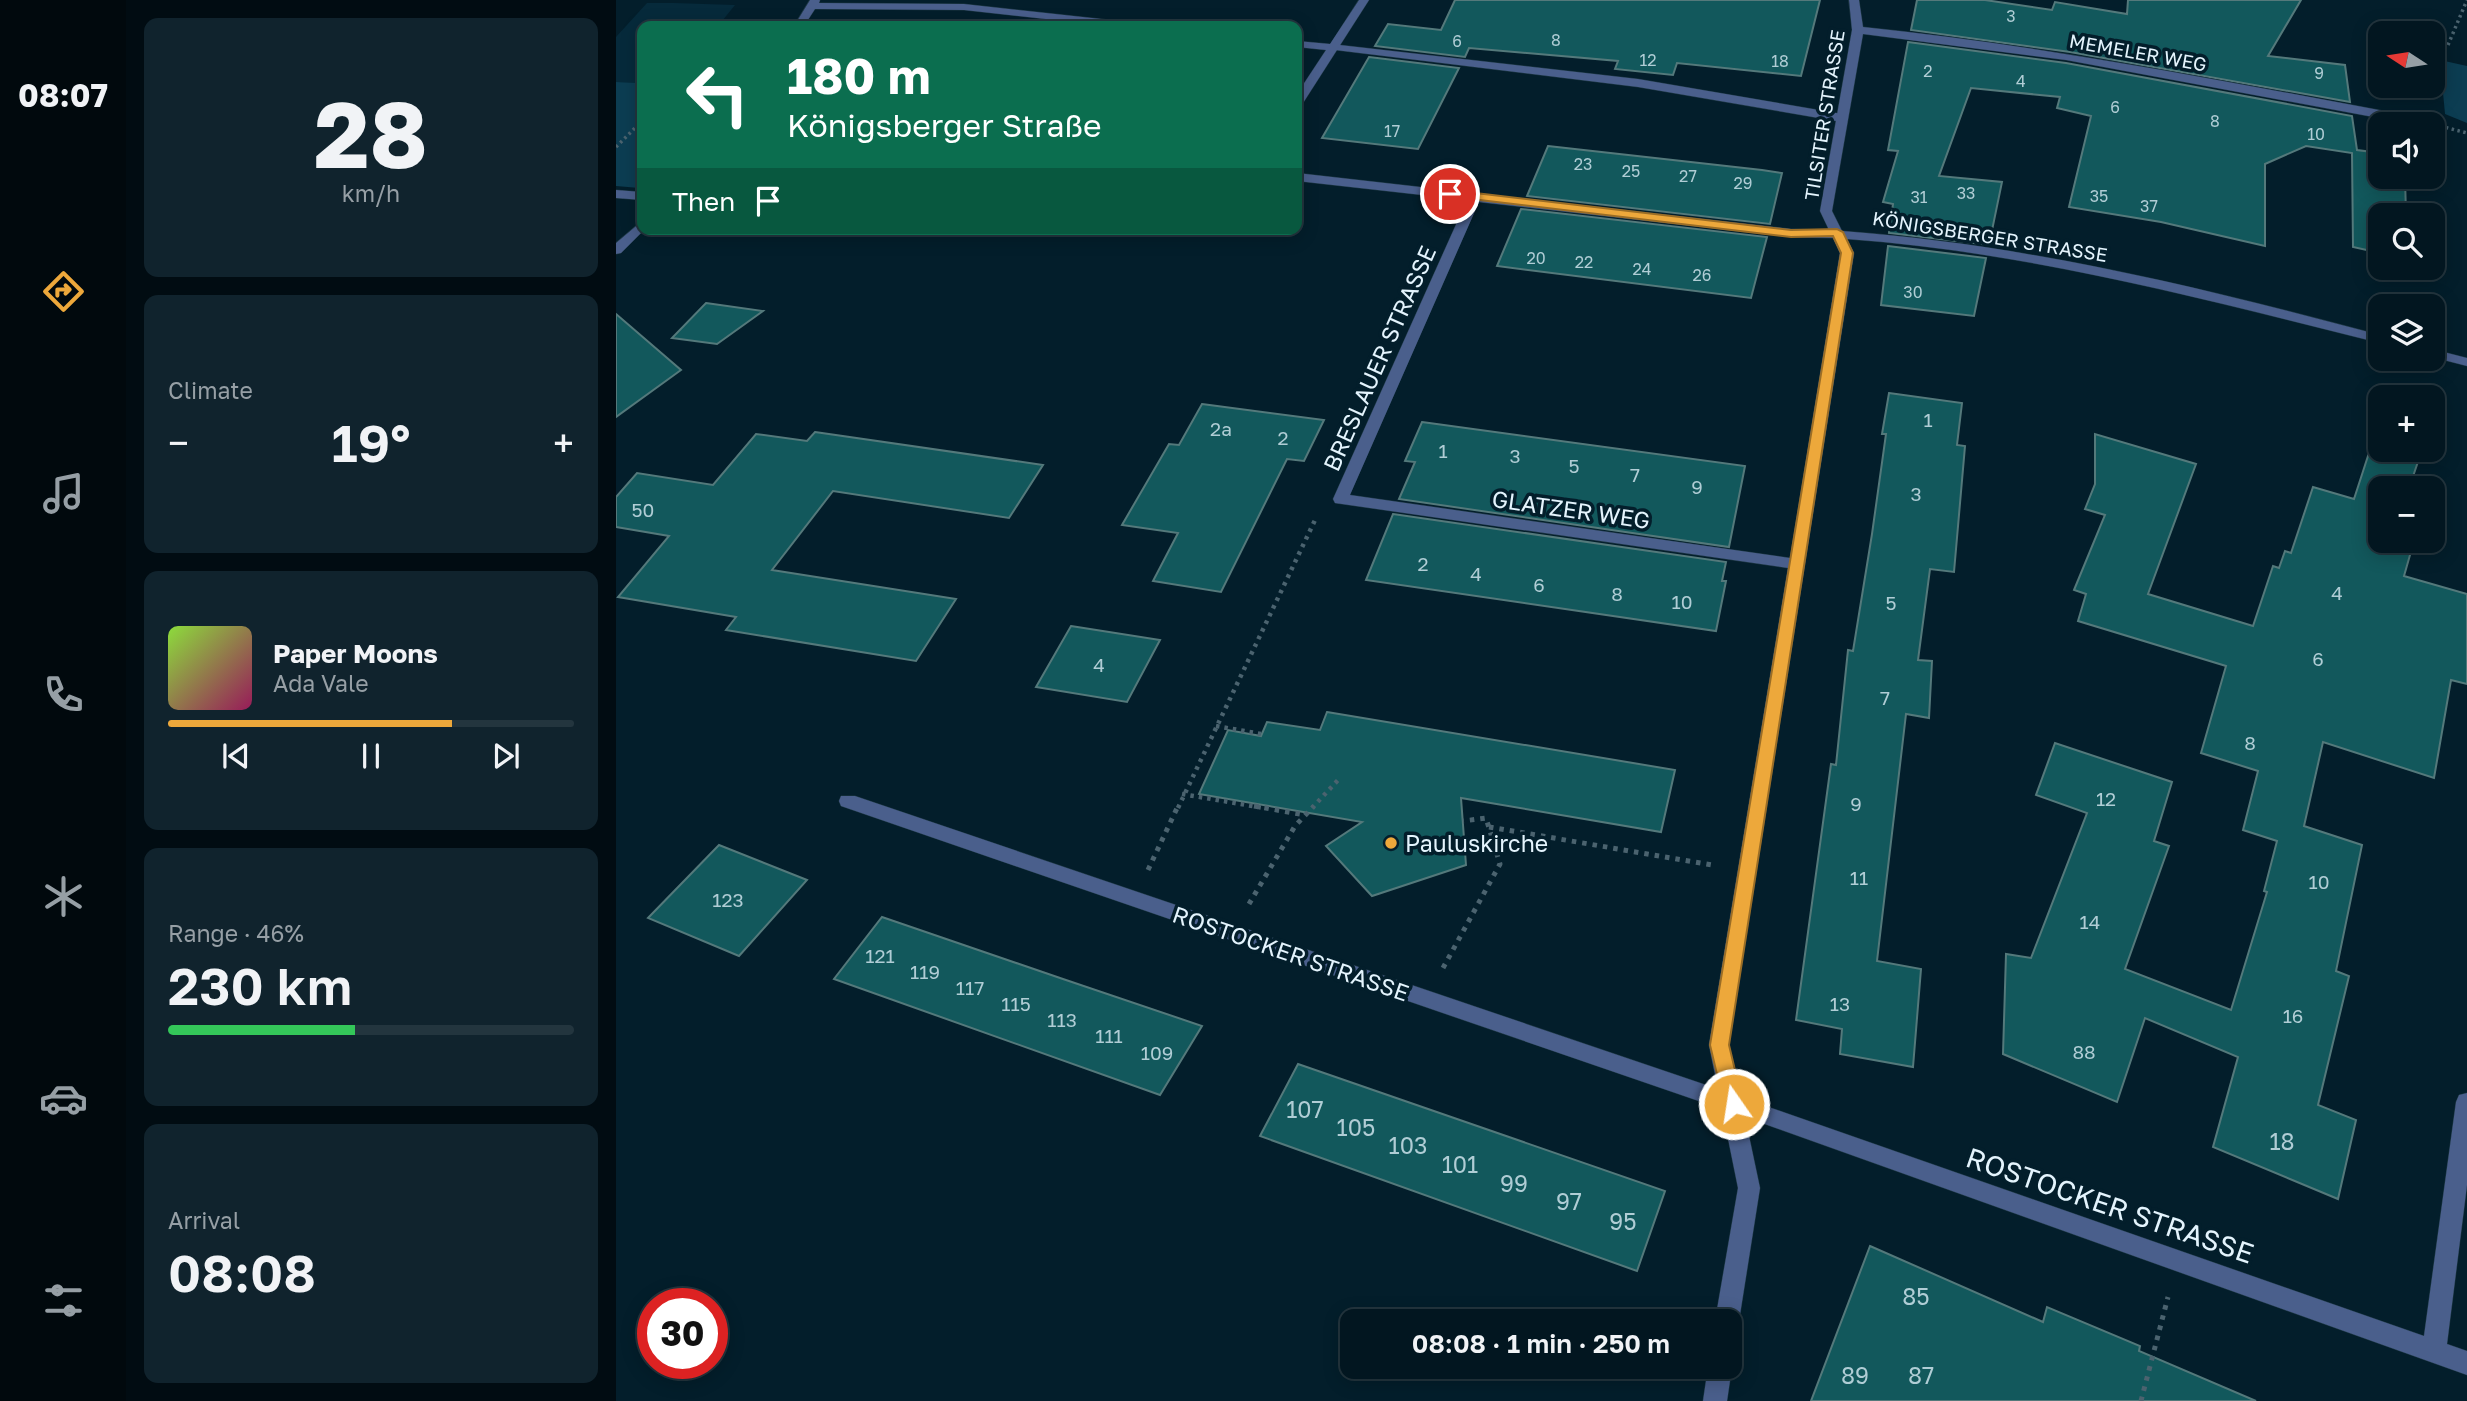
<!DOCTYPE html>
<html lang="en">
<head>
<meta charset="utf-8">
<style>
  :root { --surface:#021620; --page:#10232d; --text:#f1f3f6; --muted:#969fa5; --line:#23353e; --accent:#eda83b }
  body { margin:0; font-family:"Golos Text",sans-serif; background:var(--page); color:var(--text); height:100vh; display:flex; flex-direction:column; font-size:26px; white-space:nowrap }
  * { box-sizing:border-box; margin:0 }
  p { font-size:23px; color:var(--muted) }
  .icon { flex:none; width:38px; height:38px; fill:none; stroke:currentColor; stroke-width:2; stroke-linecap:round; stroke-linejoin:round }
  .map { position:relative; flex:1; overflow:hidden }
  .details { display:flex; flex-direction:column; gap:18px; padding:18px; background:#010c12; width:490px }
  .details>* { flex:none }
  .hud { position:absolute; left:21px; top:21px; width:665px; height:214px; border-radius:14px; box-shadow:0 4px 18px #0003,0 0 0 2px var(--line); background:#0b6e4f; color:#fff; overflow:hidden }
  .needle { width:46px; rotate:282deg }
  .controls { position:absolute; left:1752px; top:21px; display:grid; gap:14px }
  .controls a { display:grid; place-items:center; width:77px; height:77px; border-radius:14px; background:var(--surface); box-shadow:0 4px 18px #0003,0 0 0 2px var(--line); font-size:35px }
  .speed { position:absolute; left:21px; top:1288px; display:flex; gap:14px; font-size:35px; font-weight:700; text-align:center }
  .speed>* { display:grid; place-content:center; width:91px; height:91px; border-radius:50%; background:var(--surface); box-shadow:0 4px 18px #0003,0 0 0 2px var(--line); line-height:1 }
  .speed .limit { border:10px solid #d22; background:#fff; color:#111 }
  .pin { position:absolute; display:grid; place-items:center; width:60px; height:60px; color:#fff; margin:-30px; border:4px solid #fff; border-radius:50%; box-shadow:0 2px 7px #0007 }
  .me { position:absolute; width:77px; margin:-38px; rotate:347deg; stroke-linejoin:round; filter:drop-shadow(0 0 5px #0008) }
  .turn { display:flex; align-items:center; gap:24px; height:147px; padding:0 35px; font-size:32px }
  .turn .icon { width:91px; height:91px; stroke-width:2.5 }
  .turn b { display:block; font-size:49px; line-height:60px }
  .then { display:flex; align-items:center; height:66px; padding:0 35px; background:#0003; gap:14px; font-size:26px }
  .big { font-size:52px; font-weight:600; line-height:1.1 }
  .details .tile { flex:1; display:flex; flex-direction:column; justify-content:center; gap:10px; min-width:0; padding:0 24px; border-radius:14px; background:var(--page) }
  .details .dial { align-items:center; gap:0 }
  .dial b { font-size:91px; line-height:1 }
  .song { display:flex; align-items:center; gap:21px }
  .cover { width:84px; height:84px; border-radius:10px; background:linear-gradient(135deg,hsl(90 70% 55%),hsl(330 70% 35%)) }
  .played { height:7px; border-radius:4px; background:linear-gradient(90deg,var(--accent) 70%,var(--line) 70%) }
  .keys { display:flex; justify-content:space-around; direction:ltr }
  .heat { display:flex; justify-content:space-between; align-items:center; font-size:38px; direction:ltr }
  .charge { height:10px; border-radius:5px; background:linear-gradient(90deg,#34c759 46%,var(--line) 0) }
  .trip { position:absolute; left:724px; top:1309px; width:402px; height:70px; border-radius:14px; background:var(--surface); box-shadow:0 4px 18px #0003,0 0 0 2px var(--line); font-weight:600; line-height:70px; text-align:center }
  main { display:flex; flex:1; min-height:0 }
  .tabs { display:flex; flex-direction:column; width:126px; justify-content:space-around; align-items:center; background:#01090d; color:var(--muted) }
  .tabs .icon { width:49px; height:49px }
  .tabs .on { color:var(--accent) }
  .tabs b { font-size:32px; color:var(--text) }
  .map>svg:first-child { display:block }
  .built { fill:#062a3b }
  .green { fill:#0c3d52 }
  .building { fill:#12585c; stroke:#54797b; stroke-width:2 }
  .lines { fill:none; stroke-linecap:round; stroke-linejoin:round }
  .service-casing { stroke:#1e3844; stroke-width:1 }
  .minor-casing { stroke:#1e3844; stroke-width:1 }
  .path-far2 { stroke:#4b636f; stroke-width:3.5; stroke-dasharray:2.5 3.5; stroke-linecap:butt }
  .path-far1 { stroke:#4b636f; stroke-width:4.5; stroke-dasharray:3.5 5; stroke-linecap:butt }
  .path { stroke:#4b636f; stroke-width:5; stroke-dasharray:4.5 6; stroke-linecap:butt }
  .service { fill:#4a5f8c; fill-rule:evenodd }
  .minor { fill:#4a5f8c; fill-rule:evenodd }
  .route { fill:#eda83b; stroke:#9a6d26; stroke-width:2 }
  .poi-dot { fill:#eda83b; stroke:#031e2b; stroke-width:2.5 }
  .labels { text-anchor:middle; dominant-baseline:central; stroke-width:7; stroke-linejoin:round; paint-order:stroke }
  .far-number-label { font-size:16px; fill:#b0cdd5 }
  .far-street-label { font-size:19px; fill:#e4f4fd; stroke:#031e2b }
  .number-label { font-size:19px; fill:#b0cdd5 }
  .street-label { font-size:23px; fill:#e4f4fd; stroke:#031e2b }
  .poi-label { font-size:23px; fill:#e4f4fd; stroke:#031e2b; text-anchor:start }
  .near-number-label { font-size:23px; fill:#b0cdd5 }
  .near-street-label { font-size:28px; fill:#e4f4fd; stroke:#031e2b }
</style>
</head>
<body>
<main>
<nav class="tabs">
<b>08:07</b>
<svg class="icon on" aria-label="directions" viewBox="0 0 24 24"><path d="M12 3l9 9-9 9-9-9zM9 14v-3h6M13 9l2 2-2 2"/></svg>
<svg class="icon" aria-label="music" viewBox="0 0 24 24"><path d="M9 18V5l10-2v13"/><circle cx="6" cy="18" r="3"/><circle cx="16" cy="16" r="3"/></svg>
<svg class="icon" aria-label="phone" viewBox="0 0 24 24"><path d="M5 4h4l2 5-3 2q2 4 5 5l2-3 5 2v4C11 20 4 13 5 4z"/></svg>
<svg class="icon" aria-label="climate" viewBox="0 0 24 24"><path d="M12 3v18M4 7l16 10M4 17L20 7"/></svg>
<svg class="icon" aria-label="car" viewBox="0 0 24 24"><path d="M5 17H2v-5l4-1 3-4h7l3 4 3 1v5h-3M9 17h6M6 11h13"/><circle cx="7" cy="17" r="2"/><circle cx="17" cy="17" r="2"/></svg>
<svg class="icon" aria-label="filters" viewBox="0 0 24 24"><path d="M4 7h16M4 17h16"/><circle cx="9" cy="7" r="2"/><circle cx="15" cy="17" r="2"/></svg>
</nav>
<section class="details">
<div class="tile dial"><b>28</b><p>km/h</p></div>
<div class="tile"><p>Climate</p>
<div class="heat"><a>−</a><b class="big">19°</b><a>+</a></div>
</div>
<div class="tile">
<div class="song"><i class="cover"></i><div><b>Paper Moons</b><p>Ada Vale</p></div></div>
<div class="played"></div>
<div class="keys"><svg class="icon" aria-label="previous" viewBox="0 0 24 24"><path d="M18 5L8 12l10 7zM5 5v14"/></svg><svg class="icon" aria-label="pause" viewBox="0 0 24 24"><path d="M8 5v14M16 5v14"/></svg><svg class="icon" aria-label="next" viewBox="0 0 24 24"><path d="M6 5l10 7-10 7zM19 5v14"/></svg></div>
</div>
<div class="tile"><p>Range · 46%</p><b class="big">230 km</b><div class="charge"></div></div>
<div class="tile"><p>Arrival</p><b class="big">08:08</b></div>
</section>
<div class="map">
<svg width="1851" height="1401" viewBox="0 0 1851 1401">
  <rect width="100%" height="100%" fill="#031e2b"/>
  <!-- built -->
  <path class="built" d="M 31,3 L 58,3 L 119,5 L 102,26 L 26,26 L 26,83 L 0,82 L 0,37 Z"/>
  <!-- green -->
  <g class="green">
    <path d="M 1824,60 L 1851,66 L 1851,123 L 1829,114 Z"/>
    <path d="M 0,82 L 26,83 L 26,140 L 21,146 L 26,149 L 26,185 L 23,188 L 0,186 Z"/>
  </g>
  <!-- building -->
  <g class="building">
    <path d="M 839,0 L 1204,0 L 1185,76 L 1061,63 L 1057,75 L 999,69 L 1002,61 L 853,48 L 849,57 L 759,46 L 772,24 L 825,30 Z"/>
    <path d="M 1301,0 L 1369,0 L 1436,10 L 1439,2 L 1511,14 L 1512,0 L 1685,0 L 1652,56 L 1729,65 L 1734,102 L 1454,52 L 1295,30 Z"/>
    <path d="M 1292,42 L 1450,63 L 1736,116 L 1741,150 L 1764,153 L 1764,177 L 1789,177 L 1790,215 L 1764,215 L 1764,253 L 1737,247 L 1736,153 L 1690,146 L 1649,164 L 1649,246 L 1545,222 L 1453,207 L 1475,116 L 1441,108 L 1444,97 L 1355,88 L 1323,176 L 1386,182 L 1373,245 L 1273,233 L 1277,204 L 1267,202 L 1282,151 L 1272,150 Z"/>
    <path d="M 753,57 L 843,68 L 802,149 L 706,138 Z"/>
    <path d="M 932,146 L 1146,170 L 1166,173 L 1154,224 L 911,196 Z"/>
    <path d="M 905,209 L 1151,237 L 1135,298 L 881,266 Z"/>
    <path d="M 1272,246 L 1370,258 L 1358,316 L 1265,305 Z"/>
    <path d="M 90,303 L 147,311 L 101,344 L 56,338 Z"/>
    <path d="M 0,314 L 65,370 L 0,417 Z"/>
    <path d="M 1273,393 L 1346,403 L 1341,445 L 1349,446 L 1338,572 L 1314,569 L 1302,660 L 1316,661 L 1313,718 L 1290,714 L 1261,961 L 1305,969 L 1297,1067 L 1224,1054 L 1226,1029 L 1180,1020 L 1215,764 L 1220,765 L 1232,650 L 1237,651 L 1256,534 L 1270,434 L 1266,434 Z"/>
    <path d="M 586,404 L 708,420 L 688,461 L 671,459 L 605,592 L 537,581 L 562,533 L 506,525 L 553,444 L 563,445 Z"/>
    <path d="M 1764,419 L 1764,450 L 1806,450 L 1793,488 L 1764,488 L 1764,541 L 1798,541 L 1788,576 L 1851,594 L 1851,684 L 1835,680 L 1818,778 L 1707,742 L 1688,826 L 1746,845 L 1720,971 L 1733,976 L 1702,1105 L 1740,1120 L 1722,1199 L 1597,1147 L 1622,1057 L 1529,1018 L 1501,1102 L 1387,1054 L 1390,954 L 1415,958 L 1471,813 L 1420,795 L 1439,743 L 1556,782 L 1538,841 L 1553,846 L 1509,969 L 1615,1010 L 1651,892 L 1648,891 L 1661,841 L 1627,830 L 1642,771 L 1585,753 L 1610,666 L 1462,621 L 1470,594 L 1458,590 L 1489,515 L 1469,509 L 1479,484 L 1479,434 L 1580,464 L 1532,594 L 1637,626 L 1657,566 L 1663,568 L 1669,551 L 1675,553 L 1697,487 L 1738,499 Z"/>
    <path d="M 806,422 L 1129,466 L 1113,547 L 783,499 L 799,462 L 789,461 Z"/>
    <path d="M 199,432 L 427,465 L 393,518 L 217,491 L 156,570 L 340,599 L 300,661 L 110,630 L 120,617 L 2,597 L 53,536 L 0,527 L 0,497 L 21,473 L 97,485 L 140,434 L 191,441 Z"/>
    <path d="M 777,514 L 1110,562 L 1106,581 L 1110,581 L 1100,631 L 750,580 Z"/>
    <path d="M 455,626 L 544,640 L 511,702 L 420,687 Z"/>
    <path d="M 711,712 L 1059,770 L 1045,832 L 845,798 L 850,865 L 756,896 L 710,846 L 746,822 L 583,794 L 612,730 L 645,736 L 651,722 L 704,730 Z"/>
    <path d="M 103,845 L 191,880 L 123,956 L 32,918 Z"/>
    <path d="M 266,917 L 447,979 L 586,1026 L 544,1095 L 218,979 Z"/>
    <path d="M 682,1064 L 1049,1191 L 1021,1271 L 644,1136 Z"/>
    <path d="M 1254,1246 L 1427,1322 L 1431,1307 L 1524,1346 L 1523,1351 L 1640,1401 L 1195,1401 Z"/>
  </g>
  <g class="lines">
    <!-- service casing -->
    <g class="service-casing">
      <g id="service">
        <path d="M 715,44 L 1022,79 L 1226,114 L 1232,118 L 1226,122 L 1022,87 L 711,49 L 709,47 Z"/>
        <path d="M 0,190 L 26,192 L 26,200 L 0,198 Z"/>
      </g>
    </g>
    <!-- minor casing -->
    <g class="minor-casing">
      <g id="minor">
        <path d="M 194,0 L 204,0 L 203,3 L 348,4 L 522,23 L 528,26 L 494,26 L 348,10 L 199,9 L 188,26 L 178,26 Z"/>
        <path d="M 743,0 L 753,0 L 687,103 L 681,107 L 681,94 L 710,50 L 681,47 L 681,41 L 714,44 Z"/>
        <path d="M 1233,0 L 1243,0 L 1247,27 C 1432,46 1613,82 1795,116 L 1801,120 L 1795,124 L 1450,60 L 1247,34 L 1216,211 L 1226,231 C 1408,244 1588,288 1764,335 L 1764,343 C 1588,299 1412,252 1231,239 L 1238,253 L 1113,1045 L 1124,1097 L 1808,1336 L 1840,1102 L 1843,1095 L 1851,1093 L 1851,1185 L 1831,1344 L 1851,1351 L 1851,1375 L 1129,1117 L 1144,1188 L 1123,1321 L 1119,1329 L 1115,1331 L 1115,1321 L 1099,1321 L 1122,1188 L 1106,1109 L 225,806 L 223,801 L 225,796 L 239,796 L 1102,1089 L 1093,1045 L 1172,568 L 719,503 L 717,499 L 851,200 L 681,181 L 681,173 L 1175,229 L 1213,230 L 1204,211 L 1236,30 ZM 863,202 L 1175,237 L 1217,238 L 1224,253 L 1174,558 L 734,495 Z"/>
        <path d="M 26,221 L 26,229 L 29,229 L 5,253 L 0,254 L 0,243 Z"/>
        <path d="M 1816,349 L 1851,358 L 1851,366 L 1816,357 Z"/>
        <path d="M 1115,1364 L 1116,1367 L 1111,1401 L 1087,1401 L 1092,1367 L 1115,1367 Z"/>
      </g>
    </g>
    <!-- path-far2 -->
    <g class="path-far2">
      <path d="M 1832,45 L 1851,0"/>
      <path d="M 1824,126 L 1851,133"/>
      <path d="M 0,147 L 26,121"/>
    </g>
    <!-- path-far1 -->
    <g class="path-far1">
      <path d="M 600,726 L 645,734"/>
      <path d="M 566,794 L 648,808"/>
      <path d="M 562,808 L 700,518"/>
      <path d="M 696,808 L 724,778"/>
    </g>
    <!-- path -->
    <g class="path">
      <path d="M 638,806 L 689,815"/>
      <path d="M 873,827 L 1096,865"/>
      <path d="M 532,870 L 562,806"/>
      <path d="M 633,904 L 679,826 L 698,806"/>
      <path d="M 827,968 L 884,864 L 870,818 L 847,821"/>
      <path d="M 1525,1401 L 1552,1297"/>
    </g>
    <!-- service -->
    <use href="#service" class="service"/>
    <!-- minor -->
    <use href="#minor" class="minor"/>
  </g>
  <!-- route -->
  <path class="route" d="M 834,190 L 1175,230 L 1221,229 L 1227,232 L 1237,253 L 1113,1045 L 1127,1104 L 1124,1110 L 1118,1113 L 1111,1110 L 1108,1104 L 1094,1045 L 1225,253 L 1217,236 L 1175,237 L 830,196 L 830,191 Z"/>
  <!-- markers -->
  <circle class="poi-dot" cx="775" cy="843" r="7"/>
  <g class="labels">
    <!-- far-number labels -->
    <g class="far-number-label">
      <text x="1395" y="16">3</text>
      <text x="940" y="40">8</text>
      <text x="841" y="41">6</text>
      <text x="1032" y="60">12</text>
      <text x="1164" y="61">18</text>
      <text x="1312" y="71">2</text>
      <text x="1703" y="73">9</text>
      <text x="1405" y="81">4</text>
      <text x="1499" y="107">6</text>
      <text x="1599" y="121">8</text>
      <text x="776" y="131">17</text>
      <text x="1700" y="134">10</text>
      <text x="967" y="164">23</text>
      <text x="1015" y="171">25</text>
      <text x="1072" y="176">27</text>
      <text x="1127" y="183">29</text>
      <text x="1350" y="193">33</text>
      <text x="1483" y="196">35</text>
      <text x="1303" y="197">31</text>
      <text x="1533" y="206">37</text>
      <text x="920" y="258">20</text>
      <text x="968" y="262">22</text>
      <text x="1026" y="269">24</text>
      <text x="1086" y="275">26</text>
      <text x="1297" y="292">30</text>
    </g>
    <!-- far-street labels -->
    <g class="far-street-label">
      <text transform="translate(1522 52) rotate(10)">MEMELER WEG</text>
      <text transform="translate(1208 115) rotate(-81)">TILSITER STRASSE</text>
      <text transform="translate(1374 236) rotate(9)">KÖNIGSBERGER STRASSE</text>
    </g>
    <!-- number labels -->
    <g class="number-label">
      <text x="1312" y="419">1</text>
      <text x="605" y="428">2a</text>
      <text x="667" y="437">2</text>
      <text x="827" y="450">1</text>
      <text x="899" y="455">3</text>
      <text x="958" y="465">5</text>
      <text x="1019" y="474">7</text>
      <text x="1081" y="486">9</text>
      <text x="1300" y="493">3</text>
      <text x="27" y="509">50</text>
      <text x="807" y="563">2</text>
      <text x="860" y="573">4</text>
      <text x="923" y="584">6</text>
      <text x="1721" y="592">4</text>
      <text x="1001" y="593">8</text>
      <text x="1066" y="601">10</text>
      <text x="1275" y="602">5</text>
      <text x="1702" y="658">6</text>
      <text x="483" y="664">4</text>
      <text x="1269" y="697">7</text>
      <text x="1634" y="742">8</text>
      <text x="1490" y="798">12</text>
      <text x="1240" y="803">9</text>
      <text x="1243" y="877">11</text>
      <text x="1703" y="881">10</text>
      <text x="112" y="899">123</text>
      <text x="1474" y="921">14</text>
      <text x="264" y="955">121</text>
      <text x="309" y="971">119</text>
      <text x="354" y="987">117</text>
      <text x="400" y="1003">115</text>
      <text x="1224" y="1003">13</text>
      <text x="1677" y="1015">16</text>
      <text x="446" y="1019">113</text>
      <text x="493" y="1035">111</text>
      <text x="1468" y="1051">88</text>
      <text x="541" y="1052">109</text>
    </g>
    <!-- street labels -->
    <g class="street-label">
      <text transform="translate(763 358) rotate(-66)">BRESLAUER STRASSE</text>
      <text transform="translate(955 509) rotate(8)">GLATZER WEG</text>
      <text transform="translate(675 953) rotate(19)">ROSTOCKER STRASSE</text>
    </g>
    <!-- poi labels -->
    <g class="poi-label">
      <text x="789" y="843">Pauluskirche</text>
    </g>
    <!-- near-number labels -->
    <g class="near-number-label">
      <text x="689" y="1109">107</text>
      <text x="740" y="1127">105</text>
      <text x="1666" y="1141">18</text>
      <text x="792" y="1145">103</text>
      <text x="844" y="1164">101</text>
      <text x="898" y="1183">99</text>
      <text x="953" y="1201">97</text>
      <text x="1007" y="1221">95</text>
      <text x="1300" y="1296">85</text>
      <text x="1239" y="1375">89</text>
      <text x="1305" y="1375">87</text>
    </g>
    <!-- near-street labels -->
    <g class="near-street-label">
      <text transform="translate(1494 1205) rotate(19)">ROSTOCKER STRASSE</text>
    </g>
  </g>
</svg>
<div class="controls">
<a><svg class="needle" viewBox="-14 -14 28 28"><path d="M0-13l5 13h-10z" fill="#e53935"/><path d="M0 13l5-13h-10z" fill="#969fa5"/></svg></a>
<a><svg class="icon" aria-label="sound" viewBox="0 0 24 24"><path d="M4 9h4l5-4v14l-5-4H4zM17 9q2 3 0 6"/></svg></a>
<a><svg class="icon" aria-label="search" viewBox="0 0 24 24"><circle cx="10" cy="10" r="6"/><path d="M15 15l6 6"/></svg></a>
<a><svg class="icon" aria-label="layers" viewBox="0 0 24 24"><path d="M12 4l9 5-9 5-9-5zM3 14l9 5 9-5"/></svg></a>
<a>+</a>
<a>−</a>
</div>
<div class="speed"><div class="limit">30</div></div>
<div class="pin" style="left:834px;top:194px;background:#d93025"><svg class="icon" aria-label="arrive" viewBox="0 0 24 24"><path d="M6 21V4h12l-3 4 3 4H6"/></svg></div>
<svg class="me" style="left:1118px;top:1104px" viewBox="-20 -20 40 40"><circle r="17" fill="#eda83b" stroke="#fff" stroke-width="3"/><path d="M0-11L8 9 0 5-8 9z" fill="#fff"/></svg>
<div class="trip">08:08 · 1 min · 250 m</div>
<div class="hud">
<div class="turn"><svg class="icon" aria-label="left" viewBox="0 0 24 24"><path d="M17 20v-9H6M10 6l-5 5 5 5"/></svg><div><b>180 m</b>Königsberger Straße</div></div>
<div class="then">Then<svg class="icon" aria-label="arrive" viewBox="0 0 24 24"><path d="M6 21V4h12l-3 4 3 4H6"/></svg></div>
</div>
</div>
</main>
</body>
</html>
